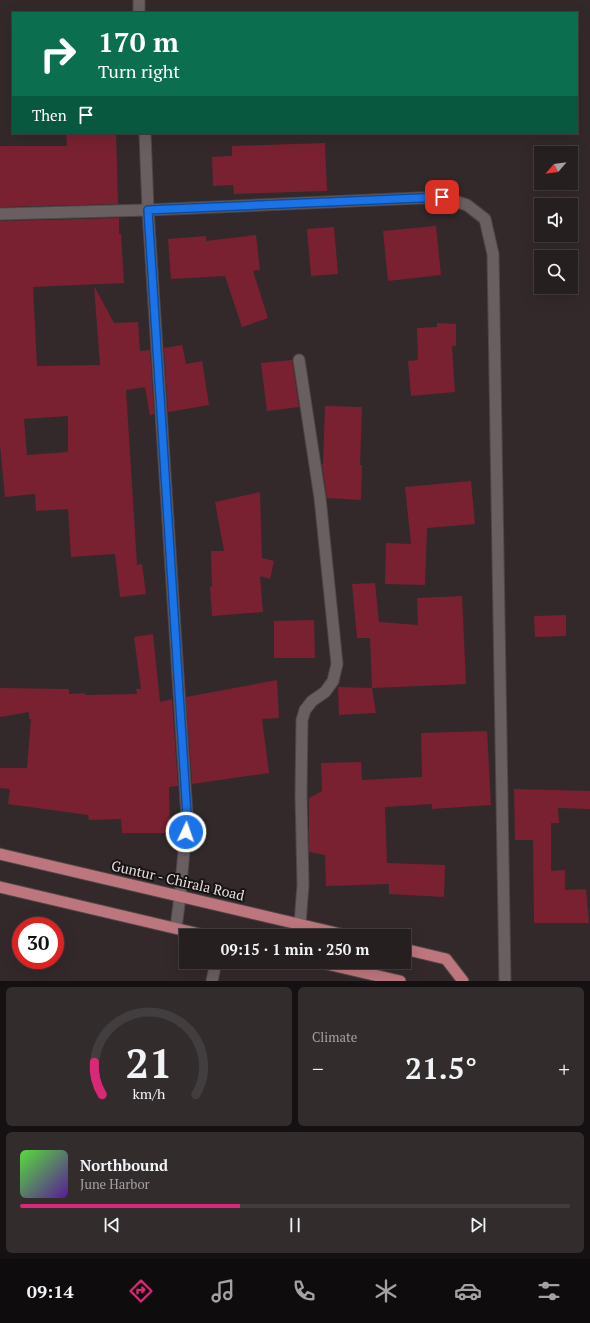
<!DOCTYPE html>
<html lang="en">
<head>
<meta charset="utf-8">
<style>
  :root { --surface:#261f20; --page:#322c2d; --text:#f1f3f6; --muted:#a4a2a5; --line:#423d3e; --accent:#db2777 }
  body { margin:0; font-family:"PT Serif",serif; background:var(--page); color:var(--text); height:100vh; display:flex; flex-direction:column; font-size:15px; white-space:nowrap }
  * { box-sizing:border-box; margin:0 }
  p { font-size:13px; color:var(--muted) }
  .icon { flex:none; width:22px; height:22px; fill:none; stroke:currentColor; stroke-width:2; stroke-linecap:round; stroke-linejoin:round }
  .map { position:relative; height:981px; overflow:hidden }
  .details { display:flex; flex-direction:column; gap:6px; padding:6px; background:#151112; flex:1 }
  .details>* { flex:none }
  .hud { position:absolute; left:12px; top:12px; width:566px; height:122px; border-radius:0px; box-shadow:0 4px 16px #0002,0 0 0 1px var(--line); background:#0b6e4f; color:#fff; overflow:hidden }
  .needle { width:26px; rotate:242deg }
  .controls { position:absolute; left:534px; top:146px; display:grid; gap:8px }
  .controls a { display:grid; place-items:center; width:44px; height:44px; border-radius:0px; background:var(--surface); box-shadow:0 4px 16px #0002,0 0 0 1px var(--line); font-size:20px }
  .speed { position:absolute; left:12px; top:917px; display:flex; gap:8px; font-size:20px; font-weight:700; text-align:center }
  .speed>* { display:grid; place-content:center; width:52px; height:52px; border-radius:50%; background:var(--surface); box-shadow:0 4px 16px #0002,0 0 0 1px var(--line); line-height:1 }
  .speed .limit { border:6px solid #d22; background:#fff; color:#111 }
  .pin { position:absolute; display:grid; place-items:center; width:34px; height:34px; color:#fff; margin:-17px; border-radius:8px; box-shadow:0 2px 6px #0006 }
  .me { position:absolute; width:44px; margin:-22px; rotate:3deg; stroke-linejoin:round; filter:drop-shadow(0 0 3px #0008) }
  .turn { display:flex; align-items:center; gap:14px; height:84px; padding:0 20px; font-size:18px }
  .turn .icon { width:52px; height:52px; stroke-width:2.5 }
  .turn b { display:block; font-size:28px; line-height:34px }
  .then { display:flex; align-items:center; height:38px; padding:0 20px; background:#0003; gap:8px; font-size:15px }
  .big { font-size:30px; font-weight:600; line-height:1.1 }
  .details .card { flex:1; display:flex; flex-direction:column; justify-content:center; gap:6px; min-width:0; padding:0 14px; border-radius:6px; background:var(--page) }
  .details .dial { align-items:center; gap:0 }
  .dial svg { height:104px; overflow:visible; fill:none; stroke:var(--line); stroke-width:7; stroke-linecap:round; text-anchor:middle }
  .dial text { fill:var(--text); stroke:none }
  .song { display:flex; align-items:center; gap:12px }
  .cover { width:48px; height:48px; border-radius:6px; background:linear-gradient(135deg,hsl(110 70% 55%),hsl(270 70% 35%)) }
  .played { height:4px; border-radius:2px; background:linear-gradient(90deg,var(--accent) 40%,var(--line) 40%) }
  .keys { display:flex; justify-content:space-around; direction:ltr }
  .heat { display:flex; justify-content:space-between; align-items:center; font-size:22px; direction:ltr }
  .details .tiles { flex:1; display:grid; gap:6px; grid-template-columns:1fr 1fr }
  .card:last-child { grid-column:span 2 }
  .trip { position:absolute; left:179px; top:929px; width:232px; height:40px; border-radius:0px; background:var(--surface); box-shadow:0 4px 16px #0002,0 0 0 1px var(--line); font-weight:600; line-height:40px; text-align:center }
  .dock { display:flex; height:64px; justify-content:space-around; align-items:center; background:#0f0c0d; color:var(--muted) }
  .dock .icon { width:28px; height:28px }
  .dock .selected { color:var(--accent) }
  .dock b { font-size:18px; color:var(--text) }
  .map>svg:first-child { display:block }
  .building { fill:#792131; fill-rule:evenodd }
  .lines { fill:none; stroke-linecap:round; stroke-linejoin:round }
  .minor-casing { stroke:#4f4747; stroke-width:13 }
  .primary-casing { stroke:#4f4747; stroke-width:13 }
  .minor { stroke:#6a5f60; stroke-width:11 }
  .primary { stroke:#bd767d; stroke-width:11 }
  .route-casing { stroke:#114b97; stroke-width:10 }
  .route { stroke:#1a73e8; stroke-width:7 }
  .labels { text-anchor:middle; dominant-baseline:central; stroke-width:4; stroke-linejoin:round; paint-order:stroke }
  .street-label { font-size:14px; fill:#e5dfdf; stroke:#171313 }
</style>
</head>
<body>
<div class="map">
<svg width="590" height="981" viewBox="0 0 590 981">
  <rect width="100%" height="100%" fill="#33292a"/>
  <!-- building -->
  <g class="building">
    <path d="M 66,133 L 116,133 L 118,204 L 0,207 L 0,146 L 67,146 Z"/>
    <path d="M 325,143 L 327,191 L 234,194 L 233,185 L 213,186 L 212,157 L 232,156 L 232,146 Z"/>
    <path d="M 119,218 L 119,234 L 121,234 L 124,283 L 33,287 L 37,366 L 100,365 L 94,286 L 114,323 L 138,322 L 140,351 L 150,350 L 154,414 L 150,415 L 145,387 L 126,390 L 137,565 L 142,564 L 146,594 L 120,597 L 115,554 L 71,557 L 68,509 L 36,511 L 35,494 L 5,497 L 0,445 L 0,221 ZM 68,416 L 68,452 L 27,455 L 24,419 Z"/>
    <path d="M 436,226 L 441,275 L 388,281 L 383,231 Z"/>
    <path d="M 334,227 L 338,274 L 311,276 L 307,229 Z"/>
    <path d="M 256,235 L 260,270 L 253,271 L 268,318 L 242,327 L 225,276 L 171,279 L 168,239 L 206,236 L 206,241 Z"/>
    <path d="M 437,323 L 456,324 L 456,346 L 452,346 L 455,392 L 411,396 L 408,361 L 418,360 L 417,328 L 437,327 Z"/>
    <path d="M 182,345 L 186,364 L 202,361 L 209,405 L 168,412 L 164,348 Z"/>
    <path d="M 292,360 L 299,407 L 267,411 L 261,363 Z"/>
    <path d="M 325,406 L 362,407 L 360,465 L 362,465 L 361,500 L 327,498 L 322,464 L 323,464 Z"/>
    <path d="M 471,481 L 475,524 L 427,528 L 425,585 L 385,584 L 386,543 L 411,544 L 405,487 Z"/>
    <path d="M 260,492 L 262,558 L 274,561 L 270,579 L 260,576 L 263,612 L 212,616 L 210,587 L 212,587 L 211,551 L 224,551 L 215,502 Z"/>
    <path d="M 375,583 L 379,622 L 418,625 L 417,598 L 462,596 L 466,684 L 372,688 L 370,638 L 357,638 L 352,584 Z"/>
    <path d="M 566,615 L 566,636 L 535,637 L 534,616 Z"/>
    <path d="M 314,620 L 315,658 L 274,658 L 274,621 Z"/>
    <path d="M 153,634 L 160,702 L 172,699 L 178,786 L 169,787 L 170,833 L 122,833 L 121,819 L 89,820 L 88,815 L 8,804 L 10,789 L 0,788 L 0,768 L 27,768 L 31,719 L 29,719 L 29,712 L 0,717 L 0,688 L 69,689 L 69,694 L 85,693 L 85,695 L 137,694 L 136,689 L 141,689 L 134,637 Z"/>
    <path d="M 277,680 L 279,718 L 262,719 L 269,773 L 192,784 L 186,697 Z"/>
    <path d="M 338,687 L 372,688 L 376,713 L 339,715 Z"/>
    <path d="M 487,731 L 491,805 L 432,809 L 432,804 L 385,807 L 387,863 L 445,865 L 444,897 L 389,894 L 389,884 L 326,886 L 325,855 L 309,852 L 309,798 L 322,791 L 321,763 L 361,762 L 362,780 L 422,777 L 421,733 Z"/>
    <path d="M 514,789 L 590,791 L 590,809 L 558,808 L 559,823 L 551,823 L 551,871 L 565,870 L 565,890 L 586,889 L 589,923 L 534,923 L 533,840 L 515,840 Z"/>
  </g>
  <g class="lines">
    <!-- minor casing -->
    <g class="minor-casing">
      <g id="minor">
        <path d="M 139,0 L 139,13"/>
        <path d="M 145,133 L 148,210 L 187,816 L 180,896 L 176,928"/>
        <path d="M 0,214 L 148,210 L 442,197 L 467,205 L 485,219 L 493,254 L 505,981"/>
        <path d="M 299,360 L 320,498 L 337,664 L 333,681 L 325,692 L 312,701 L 305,710 L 302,720 L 301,795 L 303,885 L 300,924"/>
        <path d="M 212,981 L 216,962"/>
      </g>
    </g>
    <!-- primary casing -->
    <g class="primary-casing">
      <g id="primary">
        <path d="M 0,854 L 349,936"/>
        <path d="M 0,887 L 208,936"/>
        <path d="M 404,949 L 446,959 L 463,981"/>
        <path d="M 318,962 L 400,981"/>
      </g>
    </g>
    <!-- minor -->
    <use href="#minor" class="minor"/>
    <!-- primary -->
    <use href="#primary" class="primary"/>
  </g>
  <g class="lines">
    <!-- route casing -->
    <g class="route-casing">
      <path id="route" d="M 186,832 L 187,816 L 148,210 L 442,197"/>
    </g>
    <!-- route -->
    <use href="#route" class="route"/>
  </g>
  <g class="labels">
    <!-- street labels -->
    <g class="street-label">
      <text transform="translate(178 880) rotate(13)">Guntur - Chirala Road</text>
    </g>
  </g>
</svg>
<div class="controls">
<a><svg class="needle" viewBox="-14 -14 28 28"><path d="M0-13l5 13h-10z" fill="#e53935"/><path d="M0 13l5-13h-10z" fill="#a4a2a5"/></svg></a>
<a><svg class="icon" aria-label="sound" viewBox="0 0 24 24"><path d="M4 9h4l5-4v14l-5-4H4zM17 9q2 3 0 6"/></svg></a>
<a><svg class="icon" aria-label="search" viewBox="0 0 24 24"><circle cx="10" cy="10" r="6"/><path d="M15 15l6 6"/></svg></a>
</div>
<div class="speed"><div class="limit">30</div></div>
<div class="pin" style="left:442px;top:197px;background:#d93025"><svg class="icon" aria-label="arrive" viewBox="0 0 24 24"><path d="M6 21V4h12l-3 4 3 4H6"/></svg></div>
<svg class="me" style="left:186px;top:832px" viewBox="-20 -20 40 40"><circle r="17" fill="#1a73e8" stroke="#fff" stroke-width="3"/><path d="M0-11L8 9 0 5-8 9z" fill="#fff"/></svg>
<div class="trip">09:15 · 1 min · 250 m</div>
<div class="hud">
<div class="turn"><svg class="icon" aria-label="right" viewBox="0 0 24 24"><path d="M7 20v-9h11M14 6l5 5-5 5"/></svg><div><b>170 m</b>Turn right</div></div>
<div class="then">Then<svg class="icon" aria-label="arrive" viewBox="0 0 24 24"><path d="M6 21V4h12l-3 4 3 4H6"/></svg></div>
</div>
</div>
<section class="details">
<div class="tiles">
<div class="card dial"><svg viewBox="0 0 100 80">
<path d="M14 69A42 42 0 1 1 86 69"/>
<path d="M14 69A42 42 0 0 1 8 44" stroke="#db2777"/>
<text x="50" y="56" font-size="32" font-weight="700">21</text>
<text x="50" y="72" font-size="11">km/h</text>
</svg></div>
<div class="card"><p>Climate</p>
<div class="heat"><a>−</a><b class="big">21.5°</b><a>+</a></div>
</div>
<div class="card">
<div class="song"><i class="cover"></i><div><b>Northbound</b><p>June Harbor</p></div></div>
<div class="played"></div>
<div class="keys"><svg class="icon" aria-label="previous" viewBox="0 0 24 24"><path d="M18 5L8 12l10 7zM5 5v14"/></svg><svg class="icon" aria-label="pause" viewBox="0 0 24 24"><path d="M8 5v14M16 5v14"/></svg><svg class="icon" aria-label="next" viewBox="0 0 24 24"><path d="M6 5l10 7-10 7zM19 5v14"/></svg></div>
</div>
</div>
</section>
<nav class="dock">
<b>09:14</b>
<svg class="icon selected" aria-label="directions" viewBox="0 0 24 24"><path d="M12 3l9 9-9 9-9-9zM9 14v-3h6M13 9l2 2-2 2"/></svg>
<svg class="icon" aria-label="music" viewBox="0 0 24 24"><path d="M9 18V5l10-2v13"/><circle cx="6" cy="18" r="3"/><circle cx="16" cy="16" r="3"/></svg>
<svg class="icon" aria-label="phone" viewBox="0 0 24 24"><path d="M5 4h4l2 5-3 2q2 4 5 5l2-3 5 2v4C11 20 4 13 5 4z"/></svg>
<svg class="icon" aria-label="climate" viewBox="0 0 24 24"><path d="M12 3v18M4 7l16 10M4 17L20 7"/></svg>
<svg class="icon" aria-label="car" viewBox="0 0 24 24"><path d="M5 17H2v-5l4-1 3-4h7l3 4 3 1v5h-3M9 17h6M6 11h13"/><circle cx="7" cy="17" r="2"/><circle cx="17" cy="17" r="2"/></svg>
<svg class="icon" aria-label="filters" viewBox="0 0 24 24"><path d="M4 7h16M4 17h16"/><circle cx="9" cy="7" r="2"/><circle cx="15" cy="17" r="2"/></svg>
</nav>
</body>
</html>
